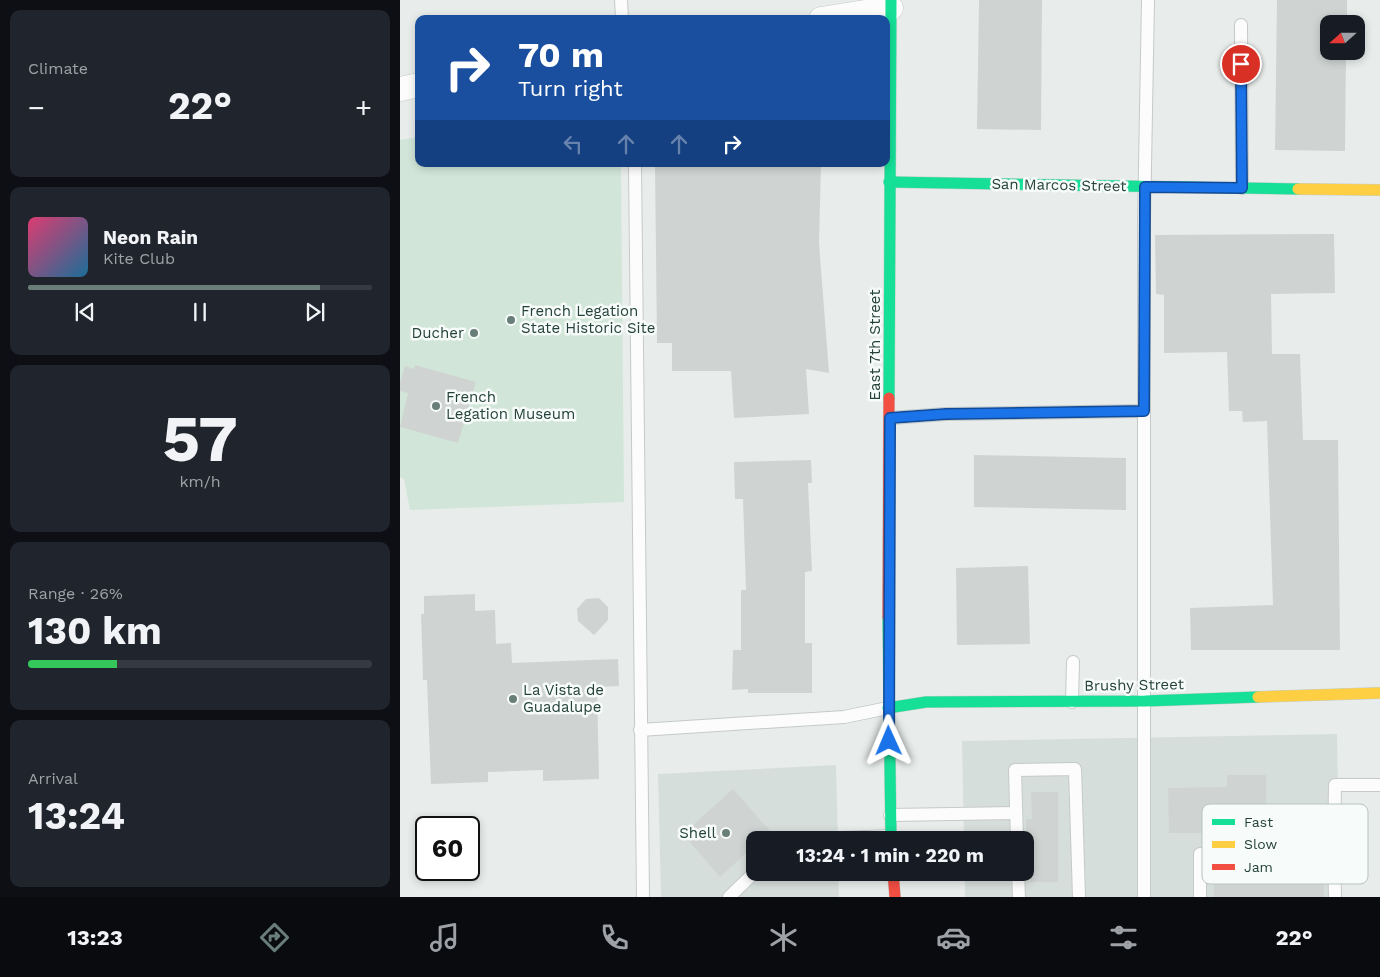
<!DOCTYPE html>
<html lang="en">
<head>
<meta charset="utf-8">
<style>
  :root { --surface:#171b24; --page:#20242c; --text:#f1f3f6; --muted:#9ea1a6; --line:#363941; --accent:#697e78 }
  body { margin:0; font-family:"Work Sans",sans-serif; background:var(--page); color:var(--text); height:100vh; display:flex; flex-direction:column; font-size:19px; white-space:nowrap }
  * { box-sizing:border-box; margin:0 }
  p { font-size:16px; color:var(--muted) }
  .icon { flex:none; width:28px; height:28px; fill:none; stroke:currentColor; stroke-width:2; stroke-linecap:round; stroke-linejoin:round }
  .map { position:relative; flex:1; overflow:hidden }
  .details { display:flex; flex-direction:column; gap:10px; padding:10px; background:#0d0f14; width:400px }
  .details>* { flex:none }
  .guide { position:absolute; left:15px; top:15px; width:475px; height:152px; border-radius:10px; box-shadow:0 2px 8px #0003; background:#1a4fa0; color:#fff; overflow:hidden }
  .needle { width:32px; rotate:249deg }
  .tools { position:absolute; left:920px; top:15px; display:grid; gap:10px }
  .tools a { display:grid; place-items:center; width:45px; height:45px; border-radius:10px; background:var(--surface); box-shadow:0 2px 8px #0003; font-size:25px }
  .speed { position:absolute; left:15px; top:816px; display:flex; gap:10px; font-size:25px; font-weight:700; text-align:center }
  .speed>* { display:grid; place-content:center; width:65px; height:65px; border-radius:50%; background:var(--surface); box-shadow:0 2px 8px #0003; line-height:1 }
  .speed .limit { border:2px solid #111; border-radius:8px; background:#fff; color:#111 }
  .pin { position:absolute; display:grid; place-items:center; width:42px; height:42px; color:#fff; margin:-21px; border:2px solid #fff; border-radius:50%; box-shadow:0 1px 5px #0007 }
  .me { position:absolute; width:55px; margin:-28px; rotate:359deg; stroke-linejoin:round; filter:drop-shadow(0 0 4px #0008) }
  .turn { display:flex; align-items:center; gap:18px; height:105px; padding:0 20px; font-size:22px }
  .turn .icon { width:65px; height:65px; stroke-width:2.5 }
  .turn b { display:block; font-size:35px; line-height:42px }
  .lanes { display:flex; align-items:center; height:48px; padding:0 20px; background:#0003; justify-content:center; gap:25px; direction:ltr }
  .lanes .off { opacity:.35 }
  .big { font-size:38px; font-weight:700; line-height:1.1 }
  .details .card { flex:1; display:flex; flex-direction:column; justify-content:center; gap:8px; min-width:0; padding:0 18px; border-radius:10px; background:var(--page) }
  .details .dial { align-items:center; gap:0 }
  .dial b { font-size:65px; line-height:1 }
  .song { display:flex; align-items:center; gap:15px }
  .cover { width:60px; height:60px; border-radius:8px; background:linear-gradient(135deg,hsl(340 70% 55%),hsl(200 70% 35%)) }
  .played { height:5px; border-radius:2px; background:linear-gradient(90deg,var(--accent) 85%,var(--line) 85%) }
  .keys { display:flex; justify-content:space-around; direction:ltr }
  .heat { display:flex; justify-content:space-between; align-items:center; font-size:28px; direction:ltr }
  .charge { height:8px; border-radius:4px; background:linear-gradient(90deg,#34c759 26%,var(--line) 0) }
  .trip { position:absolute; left:346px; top:831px; width:288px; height:50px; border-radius:10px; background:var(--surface); box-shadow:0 2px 8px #0003; font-weight:700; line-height:50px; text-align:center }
  .tabs { display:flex; height:80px; justify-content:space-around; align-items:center; background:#090b0e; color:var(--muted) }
  .tabs .icon { width:35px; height:35px }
  .tabs .current { color:var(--accent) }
  .tabs b { font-size:22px; color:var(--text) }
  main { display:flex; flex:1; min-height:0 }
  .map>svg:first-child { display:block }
  .built { fill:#d6dedb }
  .green { fill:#d1e6d8 }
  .building { fill:#cfd4d2 }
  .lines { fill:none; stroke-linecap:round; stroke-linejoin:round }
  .lane-casing { stroke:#c5cac8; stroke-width:14 }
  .street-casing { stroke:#c5cac8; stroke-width:25 }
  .fast-casing { stroke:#c3cbc8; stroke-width:12 }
  .slow-casing { stroke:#c3cbc8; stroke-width:12 }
  .jam-casing { stroke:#c3cbc8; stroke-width:12 }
  .lane { stroke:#fcfcfc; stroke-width:12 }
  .street { stroke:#fcfcfc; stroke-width:24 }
  .fast { stroke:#16e098; stroke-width:11 }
  .slow { stroke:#ffcf43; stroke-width:11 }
  .jam { stroke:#f24e42; stroke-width:11 }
  .route-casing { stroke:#114b97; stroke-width:12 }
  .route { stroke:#1a73e8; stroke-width:9 }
  .poi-dot { fill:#697e78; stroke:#f7fbf9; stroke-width:2 }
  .labels { text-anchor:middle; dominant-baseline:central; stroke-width:5; stroke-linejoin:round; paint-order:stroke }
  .street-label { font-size:15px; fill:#24423a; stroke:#f7fbf9 }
  .poi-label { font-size:15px; fill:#24423a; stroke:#f7fbf9; text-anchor:start }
  .key { fill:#f7fbf9; stroke:#b8c4c0; stroke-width:1 }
  .key-label { font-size:14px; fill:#24423a }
</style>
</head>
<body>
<main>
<section class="details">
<div class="card"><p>Climate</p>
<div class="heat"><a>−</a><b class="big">22°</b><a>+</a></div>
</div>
<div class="card">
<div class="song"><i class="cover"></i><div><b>Neon Rain</b><p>Kite Club</p></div></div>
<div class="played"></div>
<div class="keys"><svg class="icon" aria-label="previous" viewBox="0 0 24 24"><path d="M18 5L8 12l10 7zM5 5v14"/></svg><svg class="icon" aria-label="pause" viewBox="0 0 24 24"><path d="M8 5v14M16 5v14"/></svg><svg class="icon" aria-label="next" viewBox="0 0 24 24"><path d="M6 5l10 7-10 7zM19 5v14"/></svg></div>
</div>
<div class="card dial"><b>57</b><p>km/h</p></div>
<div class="card"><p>Range · 26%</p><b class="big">130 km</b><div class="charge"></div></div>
<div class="card"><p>Arrival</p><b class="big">13:24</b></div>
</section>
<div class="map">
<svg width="980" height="897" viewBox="0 0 980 897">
  <rect width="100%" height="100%" fill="#e8edeb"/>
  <!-- built -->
  <g class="built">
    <path d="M 937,734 L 940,897 L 565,897 L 565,873 L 625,872 L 625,840 L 564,840 L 562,741 Z"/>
    <path d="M 436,765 L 438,840 L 355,840 L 355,872 L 438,873 L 439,897 L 261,897 L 258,774 Z"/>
  </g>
  <!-- green -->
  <path class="green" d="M 19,137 L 19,164 L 221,164 L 224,502 L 10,510 L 4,479 L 0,477 L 0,140 Z"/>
  <!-- building -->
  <g class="building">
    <path d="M 579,0 L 642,0 L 641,130 L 577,129 Z"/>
    <path d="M 877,0 L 947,0 L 947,24 L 929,24 L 929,51 L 946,51 L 945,151 L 875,150 Z"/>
    <path d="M 255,164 L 421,164 L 419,243 L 429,373 L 406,369 L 409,414 L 334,418 L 331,371 L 272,371 L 272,343 L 257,343 Z"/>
    <path d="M 934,234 L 935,293 L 871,294 L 872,354 L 900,354 L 903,440 L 938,440 L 940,650 L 791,650 L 790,608 L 873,605 L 867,421 L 843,422 L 842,411 L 829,411 L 827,352 L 764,353 L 764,295 L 756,294 L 755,235 Z"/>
    <path d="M 15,365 L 76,382 L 58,443 L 0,427 L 8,393 L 0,391 L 0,383 L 5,366 L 14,369 Z"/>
    <path d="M 574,455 L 726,458 L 726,510 L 574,507 Z"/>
    <path d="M 411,460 L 412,483 L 408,483 L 412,571 L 405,572 L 405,643 L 412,643 L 412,693 L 348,693 L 348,689 L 332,690 L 333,650 L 341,650 L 341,590 L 346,590 L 343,499 L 335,499 L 334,462 Z"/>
    <path d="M 628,566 L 630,644 L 557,645 L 556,568 Z"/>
    <path d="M 75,594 L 75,611 L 95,610 L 96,644 L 111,643 L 112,663 L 218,659 L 219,686 L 197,687 L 199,779 L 143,781 L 143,770 L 88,772 L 88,782 L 31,784 L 27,680 L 23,680 L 22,643 L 21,614 L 24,614 L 24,596 Z"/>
    <path d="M 199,598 L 208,607 L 208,620 L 194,635 L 178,621 L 177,609 L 186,599 Z"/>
    <path d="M 827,775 L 866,775 L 867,844 L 814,845 L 814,833 L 769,833 L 768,788 L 827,787 Z"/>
    <path d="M 333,789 L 370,831 L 361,840 L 355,840 L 355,845 L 320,877 L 283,834 Z"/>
    <path d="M 631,792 L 658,792 L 658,882 L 630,882 L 630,872 L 627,872 L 626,819 L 632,819 Z"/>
    <path d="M 867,860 L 867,870 L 924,869 L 924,897 L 814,897 L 814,862 Z"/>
  </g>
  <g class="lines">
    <!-- lane casing -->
    <g class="lane-casing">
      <g id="lane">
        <path d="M 221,0 L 222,19"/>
        <path d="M 841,25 L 842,188"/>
        <path d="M 235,164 L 243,897"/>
        <path d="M 491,418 L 546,414 L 744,411"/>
        <path d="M 672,702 L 673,662"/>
        <path d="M 240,730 L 444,717 L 488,708"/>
        <path d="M 490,815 L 616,813"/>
        <path d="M 389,840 L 491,836"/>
        <path d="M 617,840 L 615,770 L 675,769 L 679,897"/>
        <path d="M 934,850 L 935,897"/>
        <path d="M 618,872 L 619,897"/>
        <path d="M 329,897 L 355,872"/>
        <path d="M 744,897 L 744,222 L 748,0"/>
        <path d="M 800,897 L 800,854 L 934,850 L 935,785 L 980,785"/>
      </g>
    </g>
    <!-- street casing -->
    <g class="street-casing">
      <g id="street">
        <path d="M 421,19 L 491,8"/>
        <path d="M 0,89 L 19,85"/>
      </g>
    </g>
    <!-- fast casing -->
    <g class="fast-casing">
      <g id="fast">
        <path d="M 489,182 L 898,189"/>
        <path d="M 489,398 L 491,0"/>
        <path d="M 488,617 L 491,840"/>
        <path d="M 488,708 L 526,702 L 745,701 L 858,697"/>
      </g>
    </g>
    <!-- slow casing -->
    <g class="slow-casing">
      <g id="slow">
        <path d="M 898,189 L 980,190"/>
        <path d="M 858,697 L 980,693"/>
      </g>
    </g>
    <!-- jam casing -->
    <g class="jam-casing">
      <g id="jam">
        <path d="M 488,617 L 489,398"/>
        <path d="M 493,872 L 495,897"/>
      </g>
    </g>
    <!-- lane -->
    <use href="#lane" class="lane"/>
    <!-- street -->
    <use href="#street" class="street"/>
    <!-- fast -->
    <use href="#fast" class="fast"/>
    <!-- slow -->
    <use href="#slow" class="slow"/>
    <!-- jam -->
    <use href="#jam" class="jam"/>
  </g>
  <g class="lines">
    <!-- route casing -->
    <g class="route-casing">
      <path id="route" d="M 489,741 L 490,418 L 546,414 L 744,411 L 745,187 L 842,188 L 841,64"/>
    </g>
    <!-- route -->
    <use href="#route" class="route"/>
  </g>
  <!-- markers -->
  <g class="poi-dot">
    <circle cx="111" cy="320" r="5"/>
    <circle cx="74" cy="333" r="5"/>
    <circle cx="36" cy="406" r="5"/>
    <circle cx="113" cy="699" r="5"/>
    <circle cx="326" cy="833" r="5"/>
  </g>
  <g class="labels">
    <!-- street labels -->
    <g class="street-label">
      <text transform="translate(659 185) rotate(1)">San Marcos Street</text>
      <text transform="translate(475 345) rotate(-90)">East 7th Street</text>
      <text transform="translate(734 685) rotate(-1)">Brushy Street</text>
    </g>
    <!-- poi labels -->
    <g class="poi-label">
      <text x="121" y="311">French Legation<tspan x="121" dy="17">State Historic Site</tspan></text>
      <text x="64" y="333" text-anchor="end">Ducher</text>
      <text x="46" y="397">French<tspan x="46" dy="17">Legation Museum</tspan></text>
      <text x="123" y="690">La Vista de<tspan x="123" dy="17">Guadalupe</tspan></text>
      <text x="316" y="833" text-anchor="end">Shell</text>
    </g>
  </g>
  <!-- legend -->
  <rect x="802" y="804" width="166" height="80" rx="8" class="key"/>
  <rect x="812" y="819" width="23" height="6" fill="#16e098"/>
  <rect x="812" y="841" width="23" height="7" fill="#ffcf43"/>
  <rect x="812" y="864" width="23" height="6" fill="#f24e42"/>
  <g class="key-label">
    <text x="844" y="827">Fast</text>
    <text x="844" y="849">Slow</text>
    <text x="844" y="872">Jam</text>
  </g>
</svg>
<div class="tools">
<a><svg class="needle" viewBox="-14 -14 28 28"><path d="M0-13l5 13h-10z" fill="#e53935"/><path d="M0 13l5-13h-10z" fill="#9ea1a6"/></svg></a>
</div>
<div class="speed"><div class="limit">60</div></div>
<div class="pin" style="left:841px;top:64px;background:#d93025"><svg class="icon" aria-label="arrive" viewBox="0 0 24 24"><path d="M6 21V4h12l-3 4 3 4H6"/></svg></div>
<svg class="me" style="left:489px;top:741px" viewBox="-20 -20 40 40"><path d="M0-17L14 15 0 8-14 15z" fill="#1a73e8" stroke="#fff" stroke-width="4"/></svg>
<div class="trip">13:24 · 1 min · 220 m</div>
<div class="guide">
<div class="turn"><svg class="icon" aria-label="right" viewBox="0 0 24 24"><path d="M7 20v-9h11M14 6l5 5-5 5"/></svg><div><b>70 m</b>Turn right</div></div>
<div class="lanes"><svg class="icon off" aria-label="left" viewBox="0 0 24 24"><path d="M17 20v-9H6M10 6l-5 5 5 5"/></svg><svg class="icon off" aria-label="ahead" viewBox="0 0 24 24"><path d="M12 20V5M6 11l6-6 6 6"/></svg><svg class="icon off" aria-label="ahead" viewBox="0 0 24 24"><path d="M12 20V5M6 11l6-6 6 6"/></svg><svg class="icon" aria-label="right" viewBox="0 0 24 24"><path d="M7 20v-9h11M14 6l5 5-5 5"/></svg></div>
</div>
</div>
</main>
<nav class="tabs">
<b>13:23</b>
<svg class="icon current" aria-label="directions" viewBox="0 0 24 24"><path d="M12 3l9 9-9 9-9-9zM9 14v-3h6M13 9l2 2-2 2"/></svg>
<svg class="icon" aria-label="music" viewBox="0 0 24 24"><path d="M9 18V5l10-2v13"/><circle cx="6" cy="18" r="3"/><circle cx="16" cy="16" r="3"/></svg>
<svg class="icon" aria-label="phone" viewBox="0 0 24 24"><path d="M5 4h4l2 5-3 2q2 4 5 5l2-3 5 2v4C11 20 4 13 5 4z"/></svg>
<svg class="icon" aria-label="climate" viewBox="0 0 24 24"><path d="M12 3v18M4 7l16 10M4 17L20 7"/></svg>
<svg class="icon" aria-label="car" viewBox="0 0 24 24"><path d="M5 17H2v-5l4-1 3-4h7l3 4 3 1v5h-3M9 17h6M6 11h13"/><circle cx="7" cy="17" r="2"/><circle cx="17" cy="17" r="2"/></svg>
<svg class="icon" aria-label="filters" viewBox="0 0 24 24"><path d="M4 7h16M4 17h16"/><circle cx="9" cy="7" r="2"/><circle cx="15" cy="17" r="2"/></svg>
<b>22°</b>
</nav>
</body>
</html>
